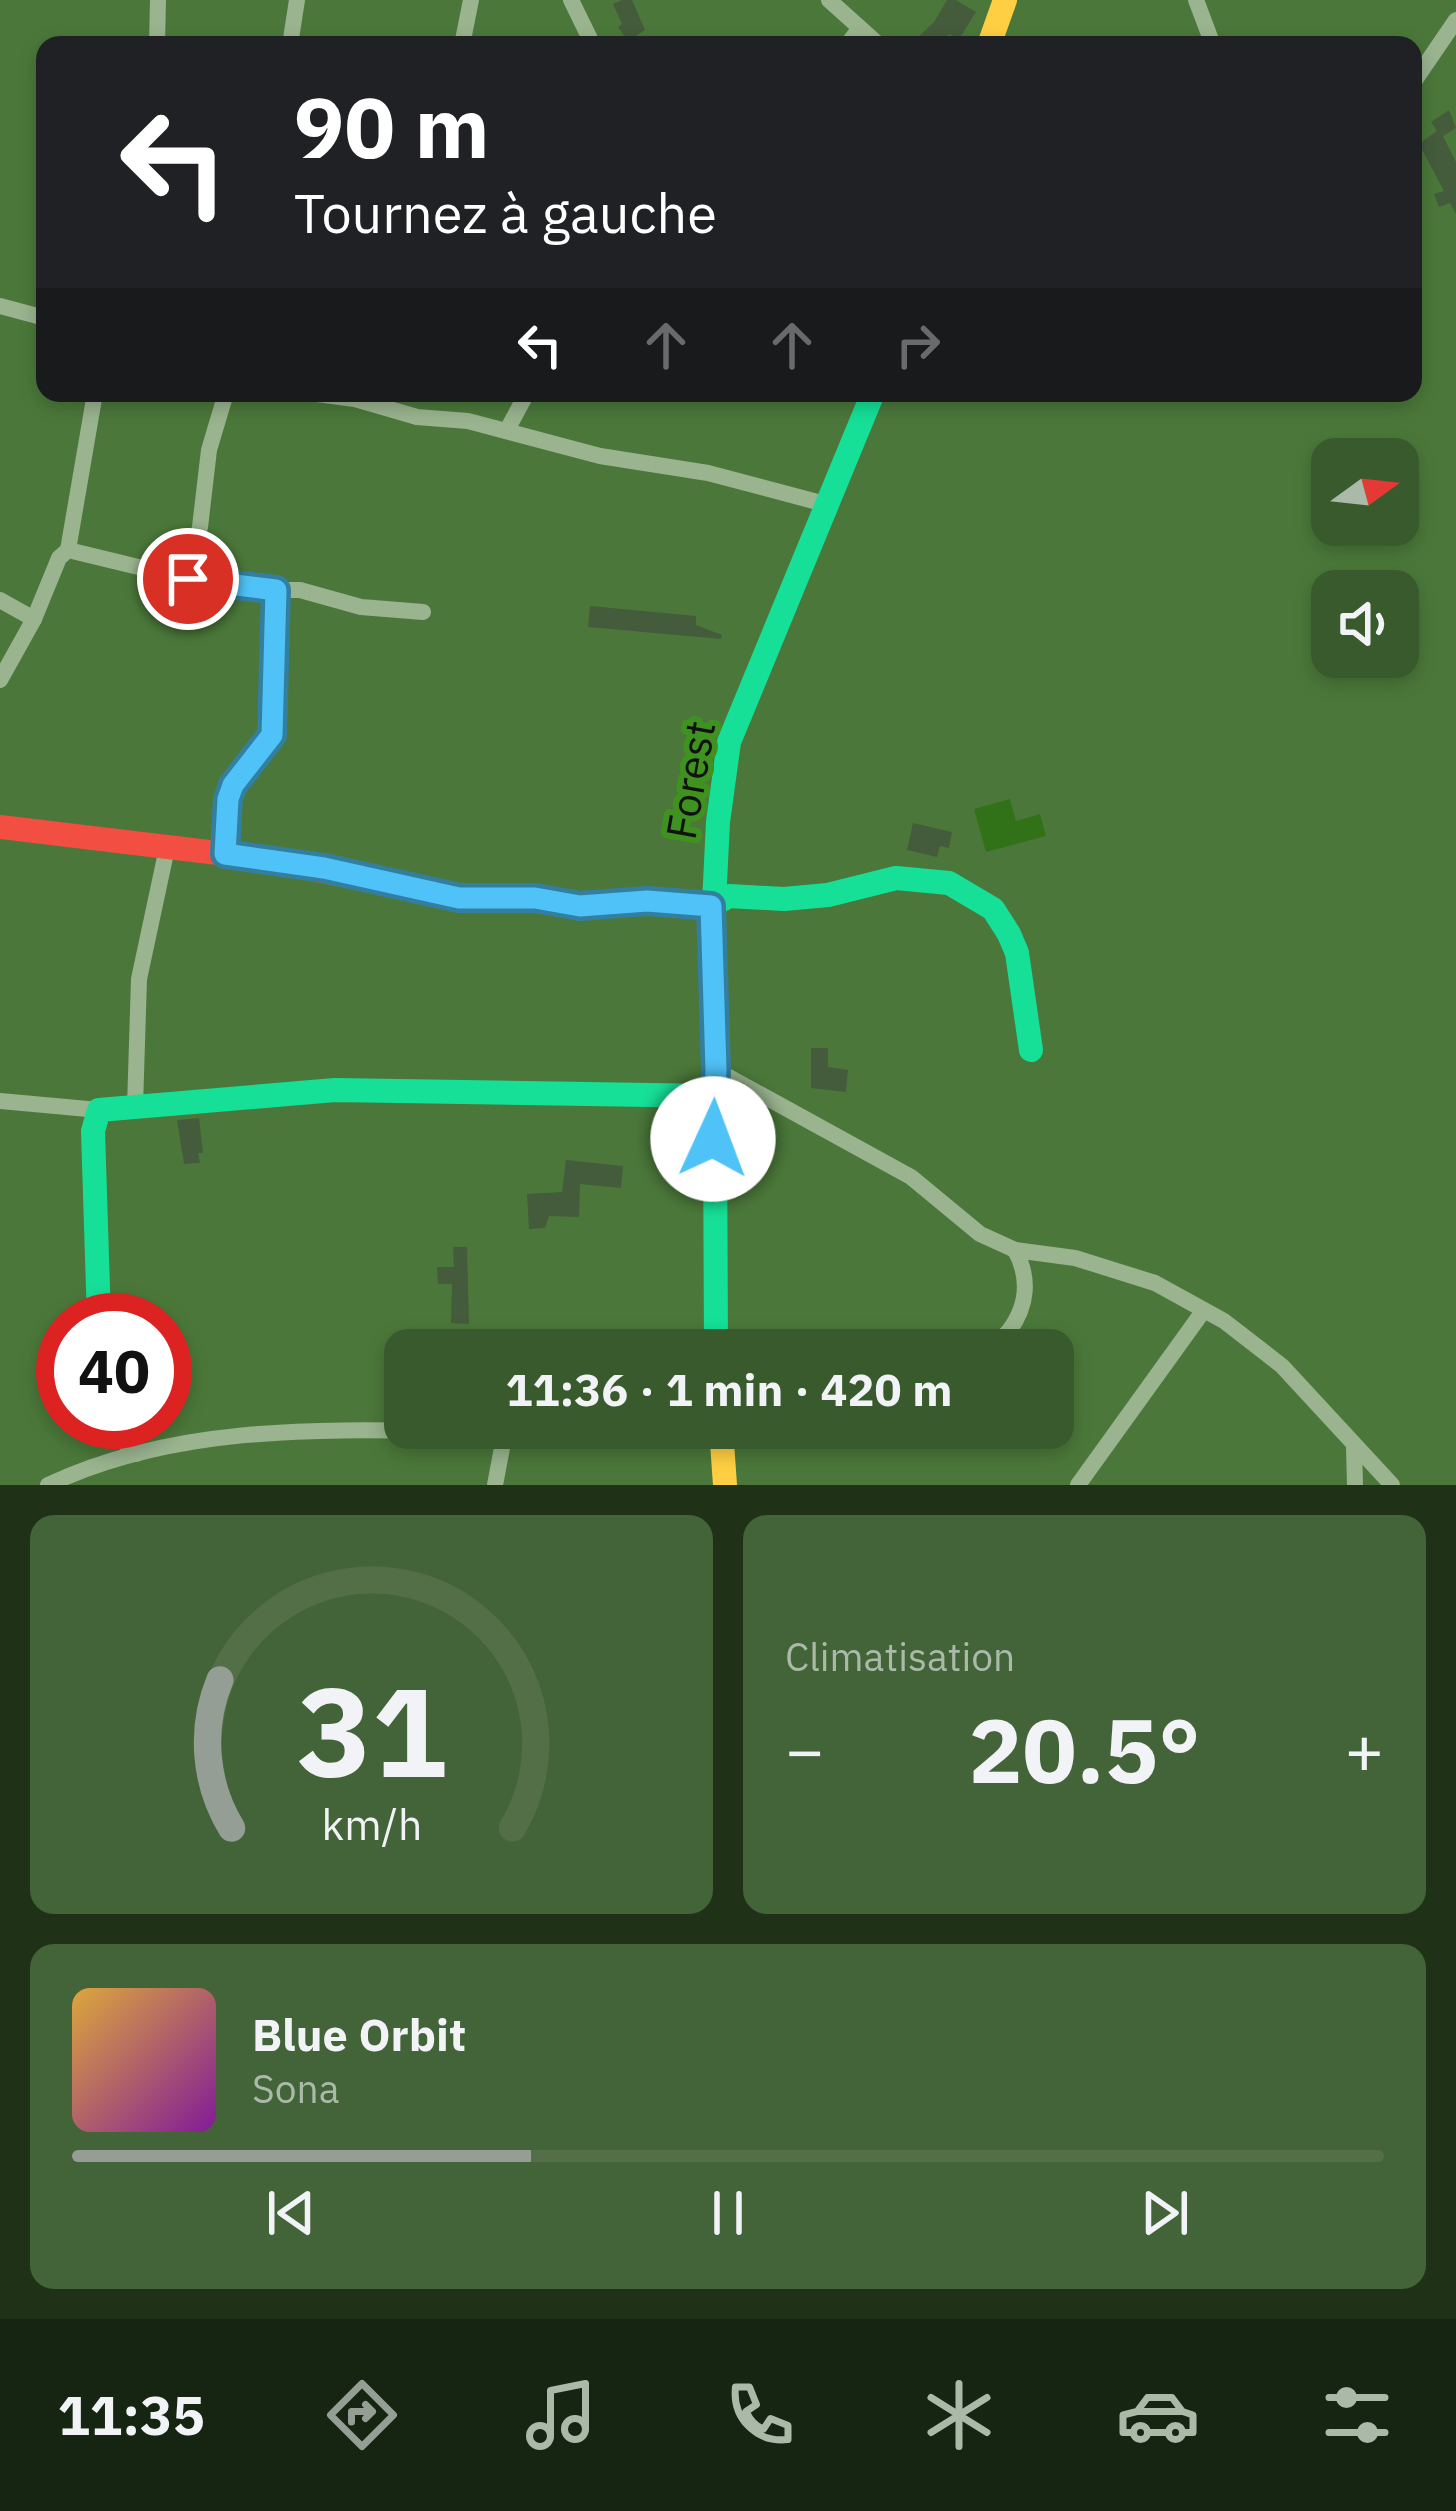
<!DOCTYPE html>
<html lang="fr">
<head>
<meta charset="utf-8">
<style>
  :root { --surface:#385a2c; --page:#436338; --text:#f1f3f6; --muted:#abb9a9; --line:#526f48; --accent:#959e95 }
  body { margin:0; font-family:"IBM Plex Sans",sans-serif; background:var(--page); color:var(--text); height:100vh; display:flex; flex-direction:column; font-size:45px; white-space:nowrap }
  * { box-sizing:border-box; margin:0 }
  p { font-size:39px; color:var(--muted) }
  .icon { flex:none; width:66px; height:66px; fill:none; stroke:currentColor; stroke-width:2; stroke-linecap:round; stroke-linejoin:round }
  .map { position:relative; height:1485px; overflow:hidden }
  .details { display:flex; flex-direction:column; gap:30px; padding:30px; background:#1f3218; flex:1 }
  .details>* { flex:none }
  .banner { position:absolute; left:36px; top:36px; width:1386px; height:366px; border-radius:24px; box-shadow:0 6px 18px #0003; background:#202124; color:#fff; overflow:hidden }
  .needle { width:78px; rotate:75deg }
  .buttons { position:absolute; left:1311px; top:438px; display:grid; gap:24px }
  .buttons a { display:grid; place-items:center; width:108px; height:108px; border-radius:24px; background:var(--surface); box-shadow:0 6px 18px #0003; font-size:60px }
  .speed { position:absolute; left:36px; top:1293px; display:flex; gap:24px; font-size:60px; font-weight:700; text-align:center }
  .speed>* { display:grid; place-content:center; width:156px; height:156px; border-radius:50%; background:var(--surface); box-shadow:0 6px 18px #0003; line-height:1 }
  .speed .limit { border:18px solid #d22; background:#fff; color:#111 }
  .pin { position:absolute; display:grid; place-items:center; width:102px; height:102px; color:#fff; margin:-51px; border:6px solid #fff; border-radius:50%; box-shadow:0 3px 12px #0007 }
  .me { position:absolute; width:132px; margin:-66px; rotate:2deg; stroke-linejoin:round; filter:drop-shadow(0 0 9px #0008) }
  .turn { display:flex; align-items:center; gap:42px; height:252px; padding:0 60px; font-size:54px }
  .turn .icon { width:156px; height:156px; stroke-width:2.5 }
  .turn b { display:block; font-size:84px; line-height:102px }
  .lanes { display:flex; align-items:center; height:114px; padding:0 60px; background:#0003; justify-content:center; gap:60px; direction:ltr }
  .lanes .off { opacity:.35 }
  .big { font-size:90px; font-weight:700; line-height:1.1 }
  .details .tile { flex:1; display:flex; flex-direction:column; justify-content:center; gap:18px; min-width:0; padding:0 42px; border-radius:24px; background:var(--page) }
  .details .dial { align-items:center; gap:0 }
  .dial svg { height:312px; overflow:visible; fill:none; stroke:var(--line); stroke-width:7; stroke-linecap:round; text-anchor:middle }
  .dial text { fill:var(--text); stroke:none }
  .song { display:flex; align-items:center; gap:36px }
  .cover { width:144px; height:144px; border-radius:18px; background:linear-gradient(135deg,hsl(40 70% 55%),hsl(290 70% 35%)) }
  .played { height:12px; border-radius:6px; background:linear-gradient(90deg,var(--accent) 35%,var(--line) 35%) }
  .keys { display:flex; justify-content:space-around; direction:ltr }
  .heat { display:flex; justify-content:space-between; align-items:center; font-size:66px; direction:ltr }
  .details .tiles { flex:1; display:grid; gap:30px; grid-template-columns:1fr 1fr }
  .tile:last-child { grid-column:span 2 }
  .trip { position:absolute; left:384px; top:1329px; width:690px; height:120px; border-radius:24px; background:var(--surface); box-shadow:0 6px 18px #0003; font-weight:700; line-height:120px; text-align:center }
  .dock { display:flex; height:192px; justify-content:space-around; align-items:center; background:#162412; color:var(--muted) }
  .dock .icon { width:84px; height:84px }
  .dock .selected { color:var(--accent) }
  .dock b { font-size:54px; color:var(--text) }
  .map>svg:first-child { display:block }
  .water { fill:#317219 }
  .building { fill:#445c3c }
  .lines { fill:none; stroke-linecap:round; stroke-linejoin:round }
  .street { stroke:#9ab48f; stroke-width:16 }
  .fast { stroke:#16e098; stroke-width:24 }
  .slow { stroke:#ffcf43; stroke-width:24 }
  .jam { stroke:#f24e42; stroke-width:24 }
  .route-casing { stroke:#337fa1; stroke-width:30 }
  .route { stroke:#4fc3f7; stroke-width:21 }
  .labels { text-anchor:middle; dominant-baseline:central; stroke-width:12; stroke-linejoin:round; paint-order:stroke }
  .street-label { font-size:42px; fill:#111; stroke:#3f9220 }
</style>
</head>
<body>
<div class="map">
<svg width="1456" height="1485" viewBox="0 0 1456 1485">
  <rect width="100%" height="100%" fill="#4b783a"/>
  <!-- water -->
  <path class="water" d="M 1010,799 L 1016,821 L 1040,814 L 1046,836 L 986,852 L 974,809 Z"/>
  <!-- building -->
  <g class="building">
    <path d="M 622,0 L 632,0 L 645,30 L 628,41 L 618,27 L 622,24 L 613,4 Z"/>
    <path d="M 947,0 L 956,0 L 976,12 L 959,39 L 949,34 L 937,45 L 910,45 L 934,22 Z"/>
    <path d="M 1449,110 L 1456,128 L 1443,136 L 1456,162 L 1456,214 L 1450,203 L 1439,207 L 1434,194 L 1444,191 L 1419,144 L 1437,131 L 1431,122 Z"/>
    <path d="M 590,606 L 696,616 L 696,625 L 722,635 L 721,639 L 588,627 Z"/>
    <path d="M 913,823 L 952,832 L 949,848 L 940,846 L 937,857 L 907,850 Z"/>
    <path d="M 811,1048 L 828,1048 L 828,1067 L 848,1070 L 846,1092 L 811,1088 Z"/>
    <path d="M 199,1118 L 203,1153 L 198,1153 L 200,1163 L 184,1164 L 177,1120 Z"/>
    <path d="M 566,1160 L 623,1166 L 621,1188 L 580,1184 L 579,1217 L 549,1216 L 545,1228 L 529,1229 L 527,1194 L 562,1192 Z"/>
    <path d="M 453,1247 L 467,1247 L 469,1324 L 451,1323 L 452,1284 L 438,1284 L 437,1267 L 454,1267 Z"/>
  </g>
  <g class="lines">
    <!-- street -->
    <g class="street">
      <path d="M 571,0 L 593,45"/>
      <path d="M 829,0 L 879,45"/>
      <path d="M 1196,0 L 1213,45"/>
      <path d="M 157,45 L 158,0"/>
      <path d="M 290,45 L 297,0"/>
      <path d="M 462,45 L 471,0"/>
      <path d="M 847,45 L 859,29"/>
      <path d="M 1413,83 L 1456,20"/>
      <path d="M 0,306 L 45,318"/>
      <path d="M 309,393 L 355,399 L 417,417 L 468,421 L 600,456 L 708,473 L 825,504"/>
      <path d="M 507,430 L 527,393"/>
      <path d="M 68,550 L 95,393"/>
      <path d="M 188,579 L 200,527 L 209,450 L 226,393"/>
      <path d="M 0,600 L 34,619"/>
      <path d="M 0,680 L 34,619 L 59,558 L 68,550 L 188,579 L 261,590 L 300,590 L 361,607 L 423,612"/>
      <path d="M 225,854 L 228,799 L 233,785 L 272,735 L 276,590"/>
      <path d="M 716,1070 L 911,1177 L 980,1234 L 1015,1250 L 1075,1258 L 1155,1283 L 1224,1321 L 1282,1366 L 1392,1485"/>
      <path d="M 0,1101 L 99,1110"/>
      <path d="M 135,1107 L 139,979 L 167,848"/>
      <path d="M 985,1350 C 992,1343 1002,1339 1008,1332 C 1028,1306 1030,1278 1015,1250"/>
      <path d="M 115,1422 L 117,1435 L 136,1454"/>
      <path d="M 1354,1447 L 1355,1485"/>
      <path d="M 48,1485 C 190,1418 352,1431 505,1432 L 539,1428"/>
      <path d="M 495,1485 L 505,1432"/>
      <path d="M 1078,1485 L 1204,1310"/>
    </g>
    <!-- fast -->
    <g class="fast">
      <path d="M 515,898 L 580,906 L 647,901 L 711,906 L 729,896 L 784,899 L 828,895 L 896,878 L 949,883 L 993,909 L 1009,934 L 1017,953 L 1031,1050"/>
      <path d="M 99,1320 L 93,1131 L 99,1110 L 335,1090 L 714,1096"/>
      <path d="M 716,1350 L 714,903 L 718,822 L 729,742 L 873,393"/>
    </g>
    <!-- slow -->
    <g class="slow">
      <path d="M 989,45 L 1005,0"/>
      <path d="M 721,1428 L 725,1485"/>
    </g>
    <!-- jam -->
    <path class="jam" d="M 0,827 L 251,857 L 459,898 L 515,898"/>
  </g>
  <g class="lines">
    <!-- route casing -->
    <g class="route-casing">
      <path id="route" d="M 188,579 L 276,590 L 272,735 L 233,785 L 228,799 L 225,854 L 324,868 L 459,898 L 535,898 L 580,906 L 647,901 L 711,906 L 716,1070 L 713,1139"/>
    </g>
    <!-- route -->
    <use href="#route" class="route"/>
  </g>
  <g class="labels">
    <!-- street labels -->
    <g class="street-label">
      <text transform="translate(690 780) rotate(-80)">Forest</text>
    </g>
  </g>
</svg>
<div class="buttons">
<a><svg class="needle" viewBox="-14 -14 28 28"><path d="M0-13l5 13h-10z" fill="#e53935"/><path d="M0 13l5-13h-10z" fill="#abb9a9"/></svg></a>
<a><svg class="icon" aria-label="sound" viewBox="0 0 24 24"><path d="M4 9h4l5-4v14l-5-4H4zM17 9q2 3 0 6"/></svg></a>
</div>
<div class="speed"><div class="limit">40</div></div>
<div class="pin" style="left:188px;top:579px;background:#d93025"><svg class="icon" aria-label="arrive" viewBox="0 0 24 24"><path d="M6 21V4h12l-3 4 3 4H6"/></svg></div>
<svg class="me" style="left:713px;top:1139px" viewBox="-20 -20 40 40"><circle r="19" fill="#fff"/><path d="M0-13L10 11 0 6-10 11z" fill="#4fc3f7"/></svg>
<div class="trip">11:36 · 1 min · 420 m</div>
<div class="banner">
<div class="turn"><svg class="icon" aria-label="left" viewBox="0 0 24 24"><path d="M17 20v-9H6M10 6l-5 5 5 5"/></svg><div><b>90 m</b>Tournez à gauche</div></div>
<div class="lanes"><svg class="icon" aria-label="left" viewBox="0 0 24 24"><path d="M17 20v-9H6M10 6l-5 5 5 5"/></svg><svg class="icon off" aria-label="ahead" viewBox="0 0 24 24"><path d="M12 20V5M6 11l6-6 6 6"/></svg><svg class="icon off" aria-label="ahead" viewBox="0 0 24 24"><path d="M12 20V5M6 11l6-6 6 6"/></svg><svg class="icon off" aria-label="right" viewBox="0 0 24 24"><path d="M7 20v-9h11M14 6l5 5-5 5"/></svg></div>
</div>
</div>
<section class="details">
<div class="tiles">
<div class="tile dial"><svg viewBox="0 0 100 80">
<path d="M14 69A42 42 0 1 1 86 69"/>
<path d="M14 69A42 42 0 0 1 11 31" stroke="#959e95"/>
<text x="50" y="56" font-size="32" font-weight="700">31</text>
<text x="50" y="72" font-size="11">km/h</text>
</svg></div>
<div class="tile"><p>Climatisation</p>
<div class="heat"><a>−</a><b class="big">20.5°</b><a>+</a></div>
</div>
<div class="tile">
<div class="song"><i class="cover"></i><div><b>Blue Orbit</b><p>Sona</p></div></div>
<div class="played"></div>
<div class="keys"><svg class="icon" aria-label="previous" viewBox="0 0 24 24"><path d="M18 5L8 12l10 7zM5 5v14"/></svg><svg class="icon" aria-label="pause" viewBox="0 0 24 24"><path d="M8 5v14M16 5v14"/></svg><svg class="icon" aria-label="next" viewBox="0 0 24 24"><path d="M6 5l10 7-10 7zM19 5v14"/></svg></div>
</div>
</div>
</section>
<nav class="dock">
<b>11:35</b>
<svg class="icon selected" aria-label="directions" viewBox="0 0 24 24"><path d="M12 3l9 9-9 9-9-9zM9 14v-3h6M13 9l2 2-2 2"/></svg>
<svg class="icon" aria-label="music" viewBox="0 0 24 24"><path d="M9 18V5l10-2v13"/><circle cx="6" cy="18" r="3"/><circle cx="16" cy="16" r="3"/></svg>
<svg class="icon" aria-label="phone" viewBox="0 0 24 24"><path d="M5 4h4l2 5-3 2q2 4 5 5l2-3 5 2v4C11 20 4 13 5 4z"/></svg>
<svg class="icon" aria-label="climate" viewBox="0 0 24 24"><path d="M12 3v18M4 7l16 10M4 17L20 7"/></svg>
<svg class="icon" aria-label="car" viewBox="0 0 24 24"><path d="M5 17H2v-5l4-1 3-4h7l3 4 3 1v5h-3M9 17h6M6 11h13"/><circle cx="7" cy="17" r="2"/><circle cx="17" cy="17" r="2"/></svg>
<svg class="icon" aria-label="filters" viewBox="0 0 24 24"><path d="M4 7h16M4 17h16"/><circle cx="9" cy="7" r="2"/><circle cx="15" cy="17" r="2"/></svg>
</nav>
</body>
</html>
